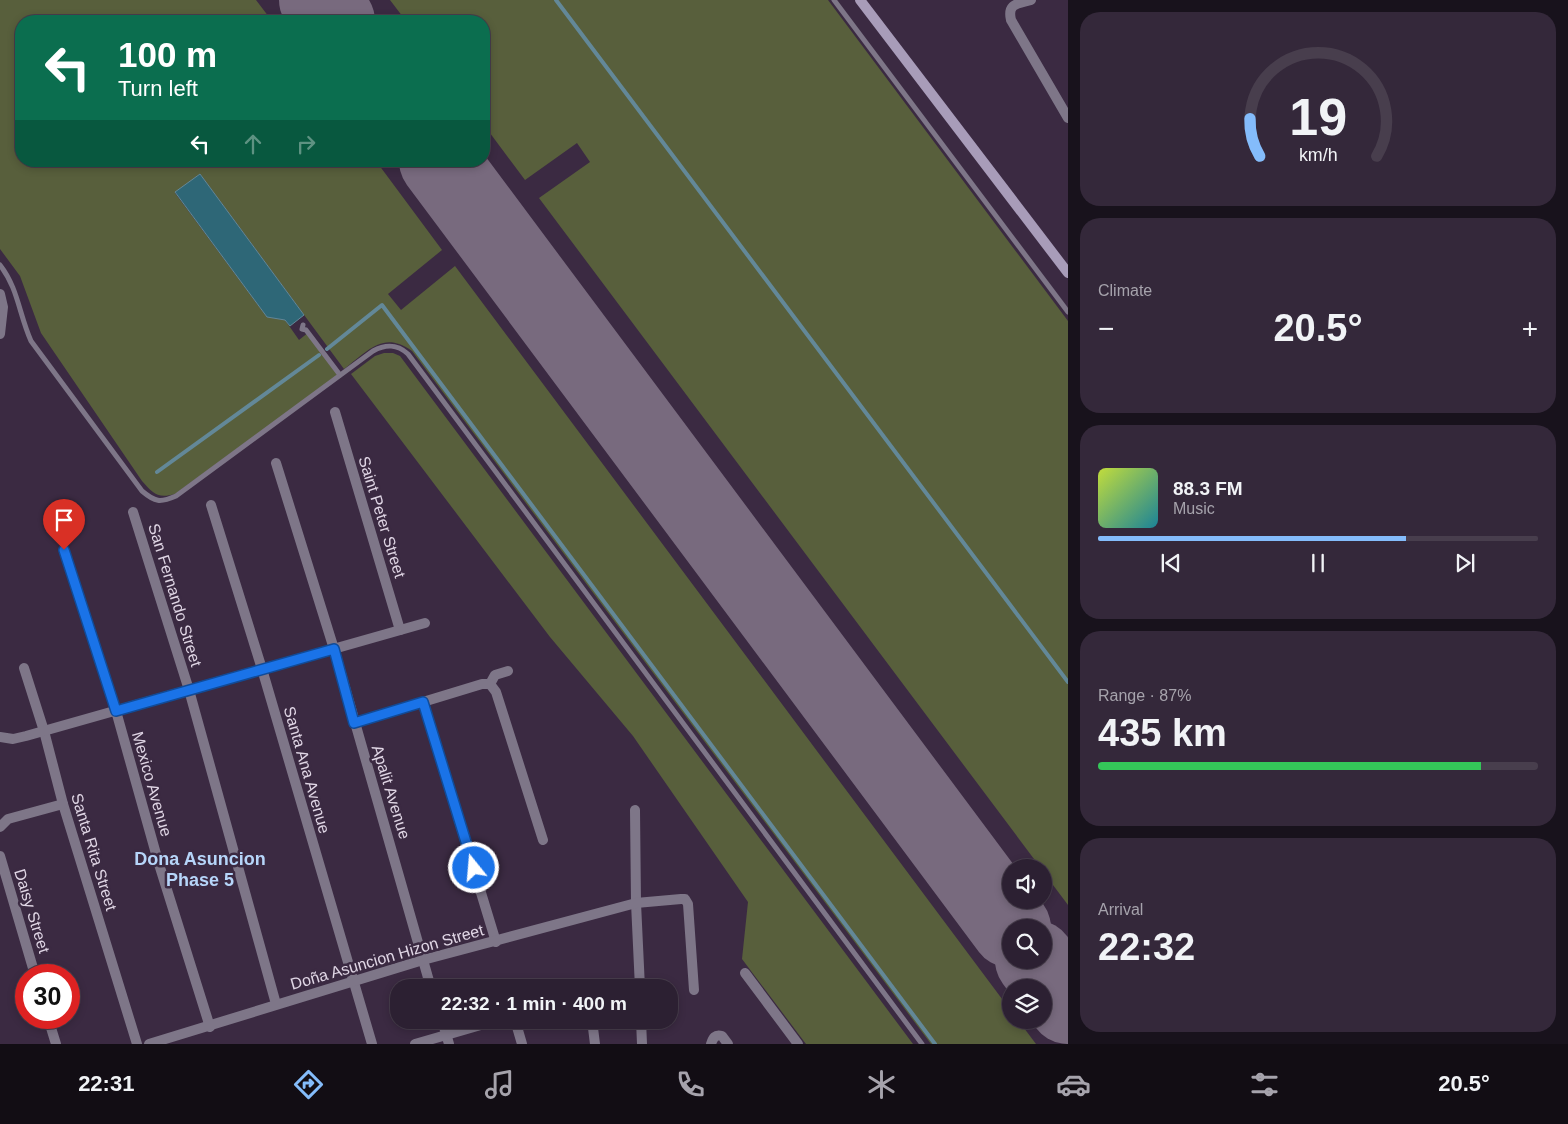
<!DOCTYPE html>
<html lang="en">
<head>
<meta charset="utf-8">
<style>
  :root { --surface:#2c2032; --page:#34283a; --text:#f1f3f6; --muted:#a6a3ac; --line:#483e4d; --accent:#84bcfb }
  body { margin:0; font-family:Arial,sans-serif; background:var(--page); color:var(--text); height:100vh; display:flex; flex-direction:column; font-size:19px; white-space:nowrap }
  * { box-sizing:border-box; margin:0 }
  p { font-size:16px; color:var(--muted) }
  .icon { flex:none; width:28px; height:28px; fill:none; stroke:currentColor; stroke-width:2; stroke-linecap:round; stroke-linejoin:round }
  .map { position:relative; flex:1; overflow:hidden }
  .side { display:flex; flex-direction:column; gap:12px; padding:12px; background:#18121c; width:500px }
  .side>* { flex:none }
  .banner { position:absolute; left:15px; top:15px; width:475px; height:152px; border-radius:20px; box-shadow:0 2px 8px #0003,0 0 0 1px var(--line); background:#0b6e4f; color:#fff; overflow:hidden }
  .tools { position:absolute; left:1002px; top:859px; display:grid; gap:10px }
  .tools a { display:grid; place-items:center; width:50px; height:50px; border-radius:50%; background:var(--surface); box-shadow:0 2px 8px #0003,0 0 0 1px var(--line); font-size:25px }
  .speed { position:absolute; left:15px; top:964px; display:flex; gap:10px; font-size:25px; font-weight:700; text-align:center }
  .speed>* { display:grid; place-content:center; width:65px; height:65px; border-radius:50%; background:var(--surface); box-shadow:0 2px 8px #0003,0 0 0 1px var(--line); line-height:1 }
  .speed .limit { border:8px solid #d22; background:#fff; color:#111 }
  .pin { position:absolute; display:grid; place-items:center; width:42px; height:42px; color:#fff; margin:-51px -21px; border-radius:50% 50% 50% 0; rotate:-45deg; box-shadow:0 0 5px #0007 }
  .pin .icon { rotate:45deg }
  .me { position:absolute; width:55px; margin:-28px; rotate:343deg; stroke-linejoin:round; filter:drop-shadow(0 0 4px #0008) }
  .turn { display:flex; align-items:center; gap:18px; height:105px; padding:0 20px; font-size:22px }
  .turn .icon { width:65px; height:65px; stroke-width:2.5 }
  .turn b { display:block; font-size:35px; line-height:42px }
  .lanes { display:flex; align-items:center; height:48px; padding:0 20px; background:#0003; justify-content:center; gap:25px; direction:ltr }
  .lanes .off { opacity:.35 }
  .big { font-size:38px; font-weight:700; line-height:1.1 }
  .side .tile { flex:1; display:flex; flex-direction:column; justify-content:center; gap:8px; min-width:0; padding:0 18px; border-radius:20px; background:var(--page) }
  .side .dial { align-items:center; gap:0 }
  .dial svg { height:130px; overflow:visible; fill:none; stroke:var(--line); stroke-width:7; stroke-linecap:round; text-anchor:middle }
  .dial text { fill:var(--text); stroke:none }
  .song { display:flex; align-items:center; gap:15px }
  .cover { width:60px; height:60px; border-radius:8px; background:linear-gradient(135deg,hsl(70 70% 55%),hsl(190 70% 35%)) }
  .played { height:5px; border-radius:2px; background:linear-gradient(90deg,var(--accent) 70%,var(--line) 70%) }
  .keys { display:flex; justify-content:space-around; direction:ltr }
  .heat { display:flex; justify-content:space-between; align-items:center; font-size:28px; direction:ltr }
  .charge { height:8px; border-radius:4px; background:linear-gradient(90deg,#34c759 87%,var(--line) 0) }
  .trip { position:absolute; left:390px; top:979px; width:288px; height:50px; border-radius:20px; background:var(--surface); box-shadow:0 2px 8px #0003,0 0 0 1px var(--line); font-weight:700; line-height:50px; text-align:center }
  .menu { display:flex; height:80px; justify-content:space-around; align-items:center; background:#120d14; color:var(--muted) }
  .menu .icon { width:35px; height:35px }
  .menu .selected { color:var(--accent) }
  .menu b { font-size:22px; color:var(--text) }
  main { display:flex; flex:1; min-height:0 }
  .map>svg:first-child { display:block }
  .green { fill:#585f3c }
  .water { fill:#2e6777; stroke:#638898 }
  .lines { fill:none; stroke-linecap:round; stroke-linejoin:round }
  .stream { stroke:#638898; stroke-width:4 }
  .runway { stroke:#786a7e; stroke-width:80 }
  .service { stroke:#7e7688; stroke-width:5 }
  .minor { stroke:#7e7688; stroke-width:10 }
  .secondary { stroke:#a89cb9; stroke-width:10 }
  .route-casing { stroke:#114b97; stroke-width:12 }
  .route { stroke:#1a73e8; stroke-width:9 }
  .labels { text-anchor:middle; dominant-baseline:central; stroke-width:5; stroke-linejoin:round; paint-order:stroke }
  .street-label { font-size:16px; fill:#e0d6e5; stroke:#3b2a42 }
  .neighbourhood-label { font-size:18px; font-weight:bold; fill:#b6d5f9; stroke:#3b2a42 }
</style>
</head>
<body>
<main>
<div class="map">
<svg width="1068" height="1044" viewBox="0 0 1068 1044">
  <rect width="100%" height="100%" fill="#3b2a42"/>
  <!-- green -->
  <g class="green">
    <path d="M 0,0 L 256,0 L 272,21 L 21,21 L 21,161 L 376,161 L 442,250 L 388,294 L 401,310 L 455,266 L 1011,1011 L 1011,1020 L 1018,1020 L 1036,1044 L 931,1044 L 412,351 C 383,330 368,351 344,369 L 200,174 L 175,193 L 267,317 L 285,320 L 299,340 L 309,332 L 340,374 L 175,494 C 157,499 153,493 142,481 L 41,333 L 20,276 L 0,249 Z"/>
    <path d="M 390,0 L 828,0 L 1068,321 L 1068,905 L 1044,873 L 1044,868 L 1040,867 L 539,198 L 590,162 L 577,143 L 525,180 L 484,125 L 484,21 L 406,21 Z"/>
    <path d="M 384,353 L 393,353 L 400,356 L 913,1044 L 806,1044 L 742,959 L 748,902 L 633,736 L 550,637 L 351,374 L 375,356 Z"/>
  </g>
  <!-- water -->
  <path class="water" d="M 200,174 L 304,315 L 290,326 L 285,320 L 267,317 L 175,192 Z"/>
  <g class="lines">
    <!-- stream -->
    <g class="stream">
      <path d="M 556,0 L 1068,682"/>
      <path d="M 327,349 L 382,305 L 935,1044"/>
      <path d="M 157,472 L 319,355"/>
    </g>
    <!-- runway -->
    <g class="runway">
      <path d="M 319,0 L 335,21"/>
      <path d="M 439,161 L 1011,928"/>
      <path d="M 1035,960 L 1068,1004"/>
    </g>
    <!-- service -->
    <g class="service">
      <path d="M 834,0 L 1068,312"/>
      <path d="M 0,265 C 18,288 19,314 31,341 L 142,491 C 155,502 160,503 176,496 L 373,351 C 386,344 397,344 408,354 L 922,1044"/>
      <path d="M 303,325 L 302,329 L 306,330 L 340,375"/>
    </g>
    <!-- minor -->
    <g class="minor">
      <path d="M 1031,0 C 1018,4 1007,3 1011,20 L 1068,118"/>
      <path d="M 0,294 L 3,307 L 0,334"/>
      <path d="M 335,412 L 400,630"/>
      <path d="M 276,463 L 334,649 L 431,988"/>
      <path d="M 211,505 L 262,669 L 372,1044"/>
      <path d="M 133,512 L 189,690 L 276,1004"/>
      <path d="M 64,550 L 116,711 L 158,861 L 210,1027"/>
      <path d="M 24,668 L 44,731 L 63,804 L 137,1044"/>
      <path d="M 490,684 L 495,675 L 508,671"/>
      <path d="M 423,702 L 496,942"/>
      <path d="M 354,723 L 482,684 L 490,684 L 496,692 L 543,840"/>
      <path d="M 0,737 L 13,739 L 26,736 L 425,623"/>
      <path d="M 635,810 L 636,903 L 640,988"/>
      <path d="M 0,827 L 8,819 L 63,804"/>
      <path d="M 0,856 L 35,975"/>
      <path d="M 745,973 L 798,1044"/>
      <path d="M 48,1018 L 56,1044"/>
      <path d="M 442,1020 L 449,1044"/>
      <path d="M 515,1020 L 522,1044"/>
      <path d="M 592,1020 L 595,1044"/>
      <path d="M 641,1020 L 642,1044"/>
      <path d="M 149,1044 L 423,960 L 636,903 L 681,899 L 685,899 L 688,904 L 694,990"/>
      <path d="M 415,1044 L 498,1020"/>
      <path d="M 711,1044 C 713,1038 715,1034 722,1036 L 728,1044"/>
    </g>
    <!-- secondary -->
    <path class="secondary" d="M 860,0 L 1068,273"/>
  </g>
  <g class="lines">
    <!-- route casing -->
    <g class="route-casing">
      <path id="route" d="M 64,550 L 116,711 L 334,649 L 354,723 L 423,702 L 474,868"/>
    </g>
    <!-- route -->
    <use href="#route" class="route"/>
  </g>
  <g class="labels">
    <!-- street labels -->
    <g class="street-label">
      <text transform="translate(382 517) rotate(73)">Saint Peter Street</text>
      <text transform="translate(175 595) rotate(73)">San Fernando Street</text>
      <text transform="translate(307 770) rotate(74)">Santa Ana Avenue</text>
      <text transform="translate(152 784) rotate(74)">Mexico Avenue</text>
      <text transform="translate(391 792) rotate(73)">Apalit Avenue</text>
      <text transform="translate(94 852) rotate(73)">Santa Rita Street</text>
      <text transform="translate(32 911) rotate(73)">Daisy Street</text>
      <text transform="translate(387 957) rotate(-16)">Doña Asuncion Hizon Street</text>
    </g>
    <!-- neighbourhood labels -->
    <g class="neighbourhood-label">
      <text x="200" y="859">Dona Asuncion<tspan x="200" dy="21">Phase 5</tspan></text>
    </g>
  </g>
</svg>
<div class="tools">
<a><svg class="icon" aria-label="sound" viewBox="0 0 24 24"><path d="M4 9h4l5-4v14l-5-4H4zM17 9q2 3 0 6"/></svg></a>
<a><svg class="icon" aria-label="search" viewBox="0 0 24 24"><circle cx="10" cy="10" r="6"/><path d="M15 15l6 6"/></svg></a>
<a><svg class="icon" aria-label="layers" viewBox="0 0 24 24"><path d="M12 4l9 5-9 5-9-5zM3 14l9 5 9-5"/></svg></a>
</div>
<div class="speed"><div class="limit">30</div></div>
<div class="pin" style="left:64px;top:550px;background:#d93025"><svg class="icon" aria-label="arrive" viewBox="0 0 24 24"><path d="M6 21V4h12l-3 4 3 4H6"/></svg></div>
<svg class="me" style="left:474px;top:868px" viewBox="-20 -20 40 40"><circle r="17" fill="#1a73e8" stroke="#fff" stroke-width="3"/><path d="M0-11L8 9 0 5-8 9z" fill="#fff"/></svg>
<div class="trip">22:32 · 1 min · 400 m</div>
<div class="banner">
<div class="turn"><svg class="icon" aria-label="left" viewBox="0 0 24 24"><path d="M17 20v-9H6M10 6l-5 5 5 5"/></svg><div><b>100 m</b>Turn left</div></div>
<div class="lanes"><svg class="icon" aria-label="left" viewBox="0 0 24 24"><path d="M17 20v-9H6M10 6l-5 5 5 5"/></svg><svg class="icon off" aria-label="ahead" viewBox="0 0 24 24"><path d="M12 20V5M6 11l6-6 6 6"/></svg><svg class="icon off" aria-label="right" viewBox="0 0 24 24"><path d="M7 20v-9h11M14 6l5 5-5 5"/></svg></div>
</div>
</div>
<section class="side">
<div class="tile dial"><svg viewBox="0 0 100 80">
<path d="M14 69A42 42 0 1 1 86 69"/>
<path d="M14 69A42 42 0 0 1 8 46" stroke="#84bcfb"/>
<text x="50" y="56" font-size="32" font-weight="700">19</text>
<text x="50" y="72" font-size="11">km/h</text>
</svg></div>
<div class="tile"><p>Climate</p>
<div class="heat"><a>−</a><b class="big">20.5°</b><a>+</a></div>
</div>
<div class="tile">
<div class="song"><i class="cover"></i><div><b>88.3 FM</b><p>Music</p></div></div>
<div class="played"></div>
<div class="keys"><svg class="icon" aria-label="previous" viewBox="0 0 24 24"><path d="M18 5L8 12l10 7zM5 5v14"/></svg><svg class="icon" aria-label="pause" viewBox="0 0 24 24"><path d="M8 5v14M16 5v14"/></svg><svg class="icon" aria-label="next" viewBox="0 0 24 24"><path d="M6 5l10 7-10 7zM19 5v14"/></svg></div>
</div>
<div class="tile"><p>Range · 87%</p><b class="big">435 km</b><div class="charge"></div></div>
<div class="tile"><p>Arrival</p><b class="big">22:32</b></div>
</section>
</main>
<nav class="menu">
<b>22:31</b>
<svg class="icon selected" aria-label="directions" viewBox="0 0 24 24"><path d="M12 3l9 9-9 9-9-9zM9 14v-3h6M13 9l2 2-2 2"/></svg>
<svg class="icon" aria-label="music" viewBox="0 0 24 24"><path d="M9 18V5l10-2v13"/><circle cx="6" cy="18" r="3"/><circle cx="16" cy="16" r="3"/></svg>
<svg class="icon" aria-label="phone" viewBox="0 0 24 24"><path d="M5 4h4l2 5-3 2q2 4 5 5l2-3 5 2v4C11 20 4 13 5 4z"/></svg>
<svg class="icon" aria-label="climate" viewBox="0 0 24 24"><path d="M12 3v18M4 7l16 10M4 17L20 7"/></svg>
<svg class="icon" aria-label="car" viewBox="0 0 24 24"><path d="M5 17H2v-5l4-1 3-4h7l3 4 3 1v5h-3M9 17h6M6 11h13"/><circle cx="7" cy="17" r="2"/><circle cx="17" cy="17" r="2"/></svg>
<svg class="icon" aria-label="filters" viewBox="0 0 24 24"><path d="M4 7h16M4 17h16"/><circle cx="9" cy="7" r="2"/><circle cx="15" cy="17" r="2"/></svg>
<b>20.5°</b>
</nav>
</body>
</html>
